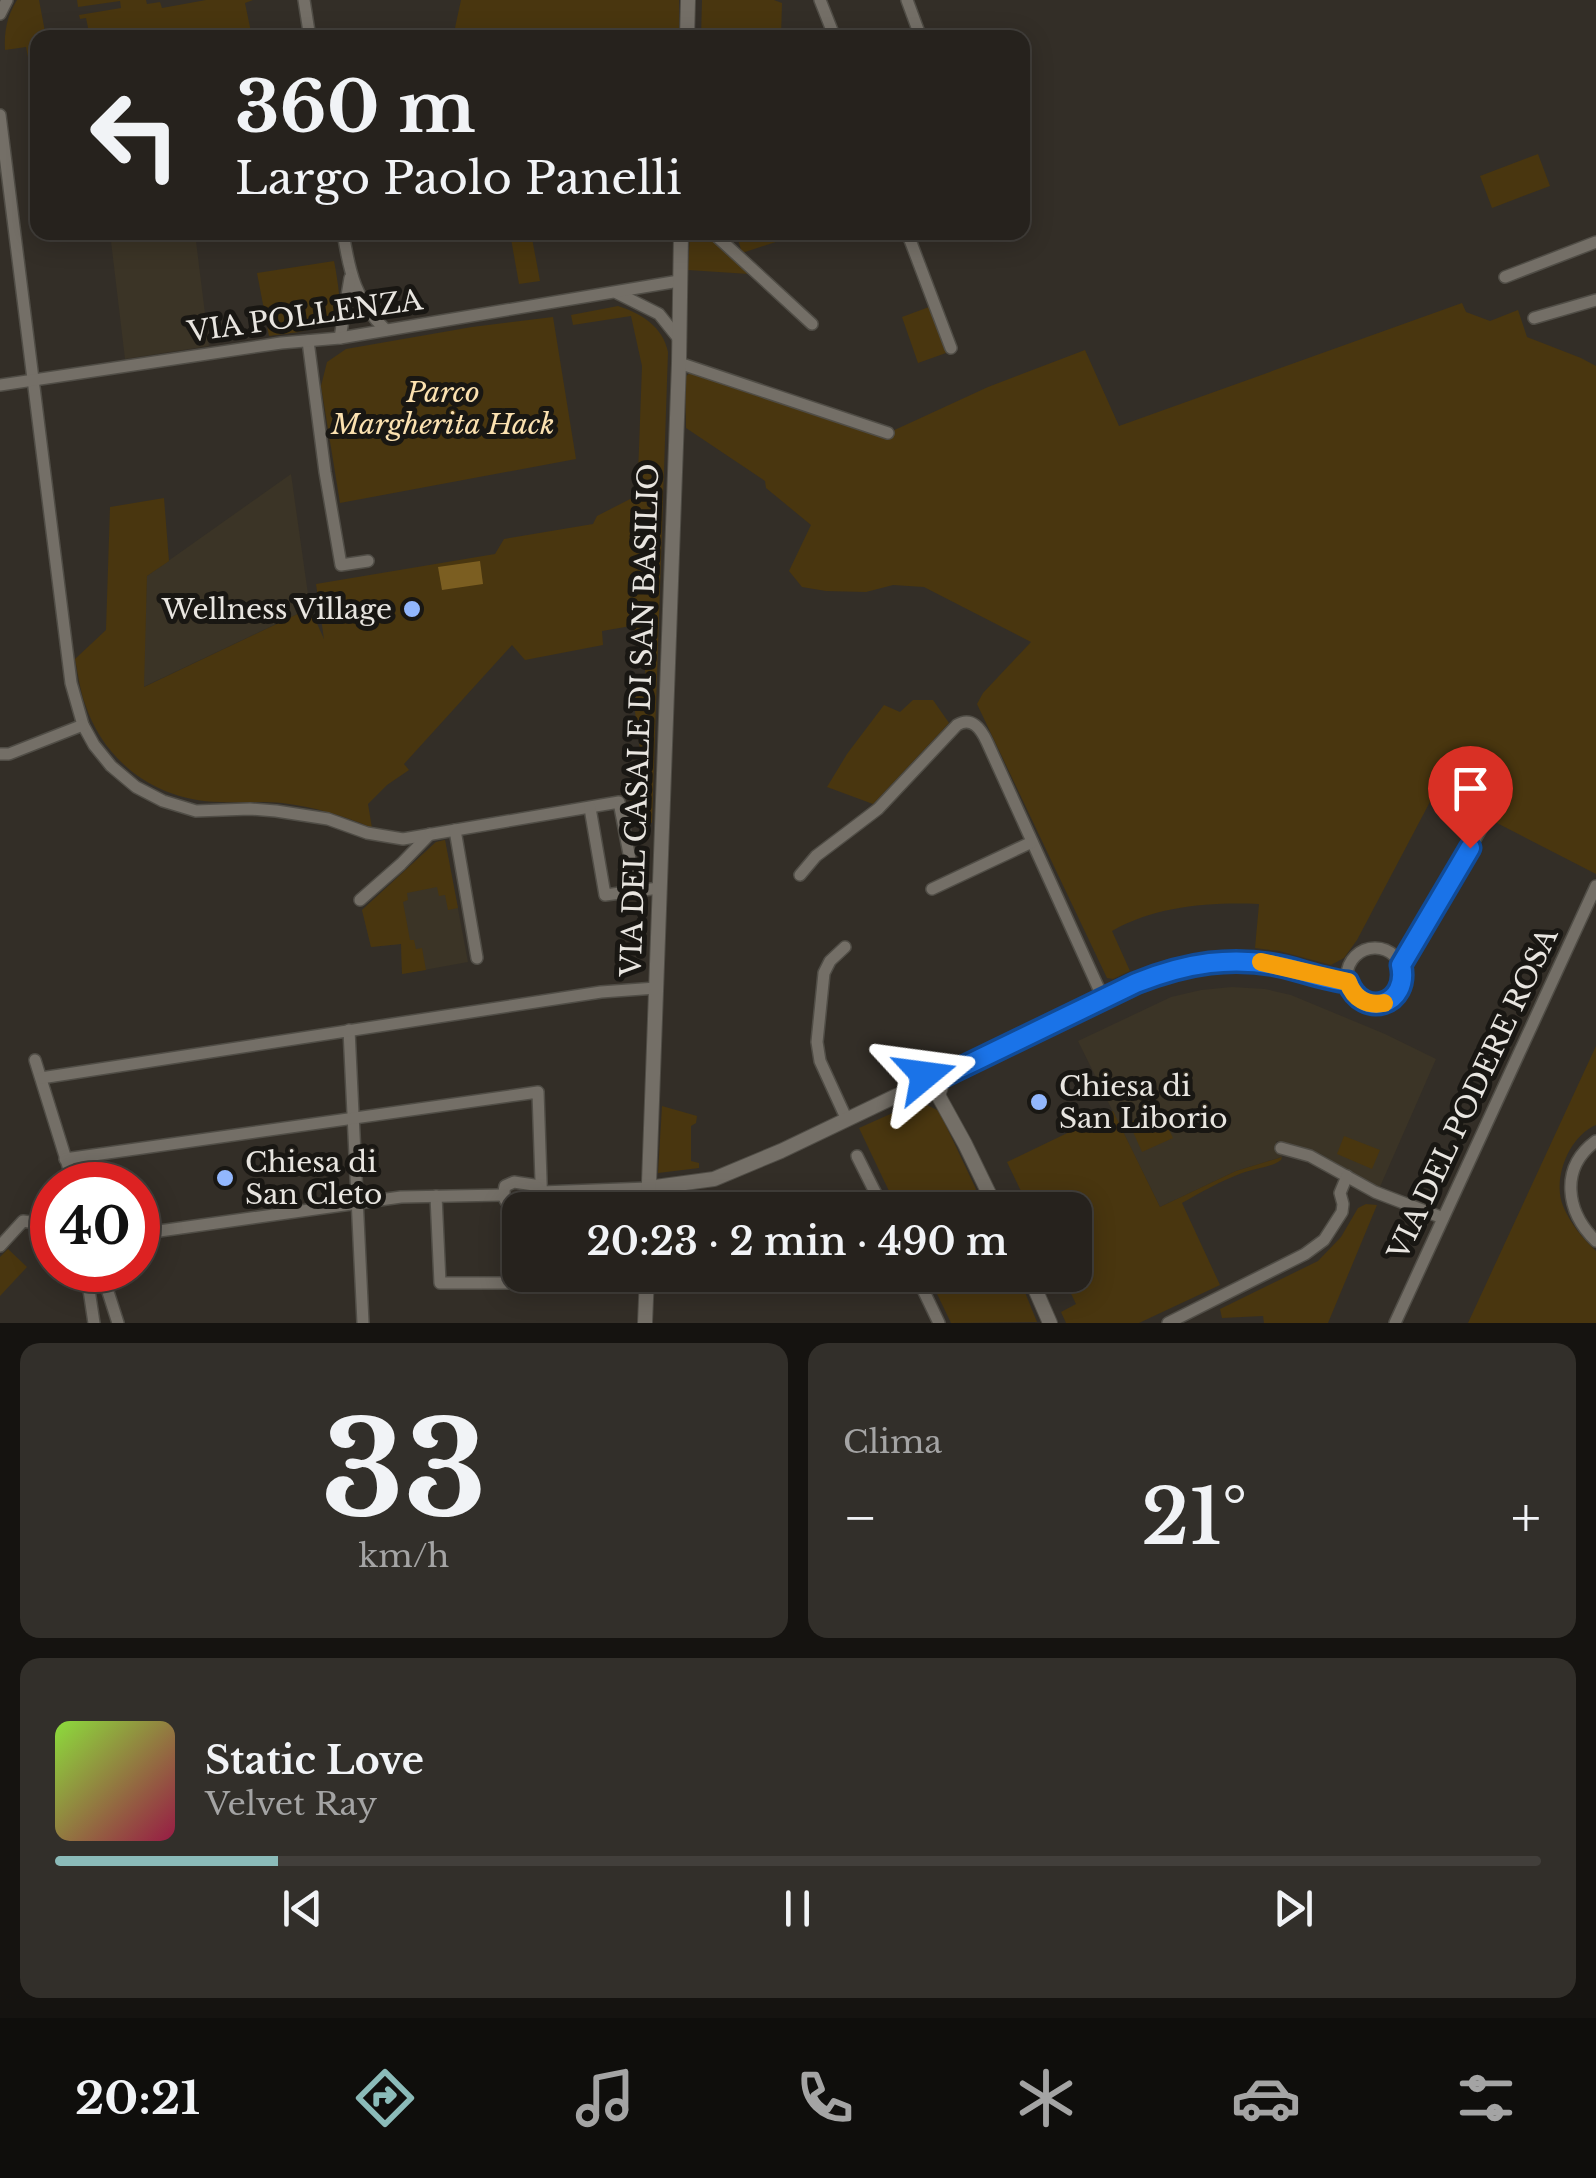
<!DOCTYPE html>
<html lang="it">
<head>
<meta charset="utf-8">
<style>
  :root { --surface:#26221d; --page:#322f2a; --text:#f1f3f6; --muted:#a4a4a4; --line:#423f3b; --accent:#8bbbb9 }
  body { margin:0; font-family:"Libre Baskerville",serif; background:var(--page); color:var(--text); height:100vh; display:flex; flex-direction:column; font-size:38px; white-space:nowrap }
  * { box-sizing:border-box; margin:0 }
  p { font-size:32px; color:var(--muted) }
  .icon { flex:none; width:55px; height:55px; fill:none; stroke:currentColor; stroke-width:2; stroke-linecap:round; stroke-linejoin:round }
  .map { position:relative; height:1323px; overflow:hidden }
  .sheet { display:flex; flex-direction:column; gap:20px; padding:20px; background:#151310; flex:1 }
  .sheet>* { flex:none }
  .top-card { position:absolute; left:30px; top:30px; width:1000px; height:210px; border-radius:20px; box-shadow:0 5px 25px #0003,0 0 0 2px var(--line); background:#26221d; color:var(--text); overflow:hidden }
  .speed { position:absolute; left:30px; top:1162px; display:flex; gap:20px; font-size:50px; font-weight:700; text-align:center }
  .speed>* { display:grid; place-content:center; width:130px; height:130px; border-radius:50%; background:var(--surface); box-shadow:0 5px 25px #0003,0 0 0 2px var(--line); line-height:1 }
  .speed .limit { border:15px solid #d22; background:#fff; color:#111 }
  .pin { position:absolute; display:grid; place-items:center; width:85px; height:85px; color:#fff; margin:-102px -42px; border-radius:50% 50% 50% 0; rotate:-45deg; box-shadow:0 0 10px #0007 }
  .pin .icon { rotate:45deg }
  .me { position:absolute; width:110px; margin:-55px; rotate:74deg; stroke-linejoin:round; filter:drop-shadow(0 0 8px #0008) }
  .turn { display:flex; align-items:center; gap:35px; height:210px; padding:0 40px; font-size:45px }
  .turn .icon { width:130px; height:130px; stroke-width:2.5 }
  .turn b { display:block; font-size:70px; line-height:85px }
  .big { font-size:75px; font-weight:600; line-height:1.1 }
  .sheet .card { flex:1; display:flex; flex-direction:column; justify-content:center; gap:15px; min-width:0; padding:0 35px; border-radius:20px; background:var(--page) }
  .sheet .dial { align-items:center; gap:0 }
  .dial b { font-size:130px; line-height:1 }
  .song { display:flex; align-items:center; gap:30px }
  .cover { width:120px; height:120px; border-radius:15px; background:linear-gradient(135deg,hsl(90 70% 55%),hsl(340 70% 35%)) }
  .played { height:10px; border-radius:5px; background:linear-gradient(90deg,var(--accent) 15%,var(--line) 15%) }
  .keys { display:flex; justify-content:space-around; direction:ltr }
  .heat { display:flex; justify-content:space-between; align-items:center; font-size:55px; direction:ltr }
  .sheet .tiles { flex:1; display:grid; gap:20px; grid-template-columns:1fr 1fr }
  .card:last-child { grid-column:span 2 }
  .trip { position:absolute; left:502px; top:1192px; width:590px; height:100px; border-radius:20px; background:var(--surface); box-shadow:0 5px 25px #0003,0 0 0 2px var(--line); font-weight:600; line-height:100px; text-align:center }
  .tabs { display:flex; height:160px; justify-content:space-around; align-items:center; background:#0f0e0c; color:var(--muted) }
  .tabs .icon { width:70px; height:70px }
  .tabs .on { color:var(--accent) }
  .tabs b { font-size:45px; color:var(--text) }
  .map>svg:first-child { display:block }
  .built { fill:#3b3426 }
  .green { fill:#49360f }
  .water { fill:#7b5e21 }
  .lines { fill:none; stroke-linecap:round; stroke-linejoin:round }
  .minor-casing { stroke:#504d46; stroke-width:14 }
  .tertiary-casing { stroke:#504d46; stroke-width:16 }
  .minor { stroke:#746f67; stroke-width:11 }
  .tertiary { stroke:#746f67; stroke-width:14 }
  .route-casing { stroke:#114b97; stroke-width:25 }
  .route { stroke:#1a73e8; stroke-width:18 }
  .slow { stroke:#f59e0b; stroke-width:18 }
  .poi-dot { fill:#92b7fd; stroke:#191713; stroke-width:4 }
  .labels { text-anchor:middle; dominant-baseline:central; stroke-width:10; stroke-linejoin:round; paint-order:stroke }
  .street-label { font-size:28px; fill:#e8e5e0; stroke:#191713 }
  .park-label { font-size:28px; font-style:italic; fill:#fbe1b0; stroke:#191713 }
  .poi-label { font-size:28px; fill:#e8e5e0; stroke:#191713; text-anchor:start }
</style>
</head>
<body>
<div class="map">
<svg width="1596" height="1323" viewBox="0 0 1596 1323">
  <rect width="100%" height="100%" fill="#332e27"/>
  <!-- built -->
  <g class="built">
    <path d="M 110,233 L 195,233 L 209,346 L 125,359 Z"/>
    <path d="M 291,474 L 310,608 L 143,687 L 147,576 Z"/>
    <path d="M 445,840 L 468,962 L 402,974 L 401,944 L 371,947 L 362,910 L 436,842 Z"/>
    <path d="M 1232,987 L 1265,989 L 1291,995 L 1385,1034 L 1436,1059 L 1379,1189 L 1319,1153 L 1276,1141 L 1282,1157 L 1236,1171 L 1160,1207 L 1078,1041 L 1171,997 L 1201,990 Z"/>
  </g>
  <!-- green -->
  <g class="green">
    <path d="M 17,0 L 39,0 L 46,37 L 38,38 L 37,87 L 34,88 L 26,47 L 5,50 C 4,31 7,16 17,0 Z"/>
    <path d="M 77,0 L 146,0 L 147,4 L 160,2 L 162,8 L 206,0 L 253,0 L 245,3 L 252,37 L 90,37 L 86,18 L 80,19 L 79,15 L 121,8 L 120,1 L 78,7 Z"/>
    <path d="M 461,0 L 679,0 L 679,37 L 453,37 Z"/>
    <path d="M 702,0 L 774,0 L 782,3 L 781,37 L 701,37 Z"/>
    <path d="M 1538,154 L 1550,186 L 1492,208 L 1480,176 Z"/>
    <path d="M 510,233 L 531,233 L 540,281 L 519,284 Z"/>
    <path d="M 690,233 L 706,233 L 749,274 L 688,270 Z"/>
    <path d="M 736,233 L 786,233 L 788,238 L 742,253 Z"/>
    <path d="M 334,261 C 336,271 338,283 339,294 C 340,332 296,332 269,336 L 257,273 Z"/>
    <path d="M 1462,303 L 1466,312 L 1490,321 L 1518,310 L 1527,337 L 1581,358 L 1596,366 L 1596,874 L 1497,823 L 1432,798 L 1357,940 L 1344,958 L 1331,965 L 1279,951 L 1255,948 L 1259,904 C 1209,902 1156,906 1112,931 L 1130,971 L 1113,979 L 1107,978 L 977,704 L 983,693 L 1031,642 L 924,587 L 893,585 L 866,592 L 826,591 L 802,587 L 789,571 L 811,525 L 766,488 L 765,481 L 686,428 L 685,377 L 691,372 L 884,438 L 888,433 L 988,387 L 1085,350 L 1119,426 Z"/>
    <path d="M 618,306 C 641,313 663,327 668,352 L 652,823 L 642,820 L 638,825 L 633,826 L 629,791 L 640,788 L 641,757 L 632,689 L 647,683 L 640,640 L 631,626 L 602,631 L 603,645 L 525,660 L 512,645 L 404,764 L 409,770 L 387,785 L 368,804 L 372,828 C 343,815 314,807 282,803 C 262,801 241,803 220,802 C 158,801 105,764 85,704 C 80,690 78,674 75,659 L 106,630 L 110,507 L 164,498 L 169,561 L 147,576 L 144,687 L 310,608 L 324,639 L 316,584 L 495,554 L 504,539 L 593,524 L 597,516 L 634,497 L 638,475 L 642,366 L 631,316 L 573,325 L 571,315 Z"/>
    <path d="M 929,307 L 946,353 L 918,363 L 902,317 Z"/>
    <path d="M 553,317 L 576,459 L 340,503 L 321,386 L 327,362 L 346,349 L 472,327 Z"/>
    <path d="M 913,700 L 933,700 L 949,723 L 873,804 L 827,787 L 847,754 L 884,705 L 900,712 Z"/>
    <path d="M 445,840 L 458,908 L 448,910 L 445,895 L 439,896 L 437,887 L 407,893 L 408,900 L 403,902 L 410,940 L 414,940 L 416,949 L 422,948 L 426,970 L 402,974 L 401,944 L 371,947 L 362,910 L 436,842 Z"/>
    <path d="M 1596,1046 L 1596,1125 C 1569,1136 1552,1179 1563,1206 C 1570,1223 1583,1239 1596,1251 L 1596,1323 L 1468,1323 Z"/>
    <path d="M 915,1103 L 927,1105 L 939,1111 L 976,1189 L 974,1196 L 947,1210 L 898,1210 L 859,1128 Z"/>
    <path d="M 662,1106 L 697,1116 L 696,1123 L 691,1126 L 691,1161 L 699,1163 L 699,1168 L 658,1173 Z"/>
    <path d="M 1159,1109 L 1173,1138 L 1142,1152 L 1129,1123 Z"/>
    <path d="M 1113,1111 L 1160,1207 L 1236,1171 L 1282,1157 L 1281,1160 C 1270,1168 1255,1168 1242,1173 C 1221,1181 1201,1192 1182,1203 L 1220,1285 L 1139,1323 L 1066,1323 L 1061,1312 L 1076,1304 L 1062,1275 L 1075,1275 L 1075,1210 L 1030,1210 L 1007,1162 Z"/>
    <path d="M 1344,1136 L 1380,1150 L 1372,1169 L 1337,1154 Z"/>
    <path d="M 1366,1204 L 1377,1205 L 1328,1323 L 1264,1323 L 1263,1316 L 1222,1318 L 1220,1309 L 1318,1261 L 1341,1237 L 1358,1208 Z"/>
    <path d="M 8,1249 L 27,1267 L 0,1296 L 0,1257 Z"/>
    <path d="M 928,1275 L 1018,1275 L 1037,1322 L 951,1323 Z"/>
  </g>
  <!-- water -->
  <path class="water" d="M 480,561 L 483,584 L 442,590 L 438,567 Z"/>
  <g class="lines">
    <!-- minor casing -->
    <g class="minor-casing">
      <g id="minor">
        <path d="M 304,0 L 310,38"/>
        <path d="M 820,0 L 835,38"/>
        <path d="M 907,0 L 921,38"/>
        <path d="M 0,14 L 7,0"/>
        <path d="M 0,115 L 71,683 L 83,725 L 94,745 L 111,766 L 136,787 L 163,801 L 196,811 L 250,809 L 276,811 L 328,819 L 367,833 L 403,839 L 619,802 L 636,890"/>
        <path d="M 343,232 C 349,271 356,303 386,330"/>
        <path d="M 712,232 L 812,324"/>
        <path d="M 907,232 L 951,348"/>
        <path d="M 1505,277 L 1596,242"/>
        <path d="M 617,293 L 659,314 L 679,339"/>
        <path d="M 1534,318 L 1596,300"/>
        <path d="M 340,338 L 350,278"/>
        <path d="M 308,341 L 325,472 L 341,565 L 368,561"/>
        <path d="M 679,363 L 888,433"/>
        <path d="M 0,385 L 281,343 L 340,338 L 679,281"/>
        <path d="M 0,754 L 9,754 L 83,725"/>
        <path d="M 590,808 L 605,895 L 659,888"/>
        <path d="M 455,830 L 477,958"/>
        <path d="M 800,875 L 816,856 L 878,809 L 957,725 C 972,716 981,729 987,742 L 1103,998"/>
        <path d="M 932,889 L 1032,842"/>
        <path d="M 360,900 L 401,864 L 430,834"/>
        <path d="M 845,947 L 830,961 L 824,973 L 817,1042 L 820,1061 L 847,1120"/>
        <circle cx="1375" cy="976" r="28"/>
        <path d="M 1401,965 L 1487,819"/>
        <path d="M 349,1030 L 363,1323"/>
        <path d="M 35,1060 L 74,1185"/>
        <path d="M 41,1078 L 601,992 L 656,988"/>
        <path d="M 940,1078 L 1136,983 L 1187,966 L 1216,961 L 1253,961 L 1348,983"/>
        <path d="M 1596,1141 C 1559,1168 1566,1212 1596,1241"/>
        <path d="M 1281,1148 L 1310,1156 L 1375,1192 L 1443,1218"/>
        <path d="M 857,1156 L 884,1210"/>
        <path d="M 65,1159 L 538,1092 L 542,1210"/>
        <path d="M 514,1182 L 534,1185 L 542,1192 C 531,1210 498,1215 505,1186 Z"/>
        <path d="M 542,1192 L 648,1188"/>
        <path d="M 436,1196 L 440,1283 L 546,1283 L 546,1275"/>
        <path d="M 138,1234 L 401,1197 L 503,1195"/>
        <path d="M 0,1246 L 23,1221 L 37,1223 L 52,1238"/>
        <path d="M 86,1270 L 94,1323"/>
        <path d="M 101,1270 L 118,1323"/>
        <path d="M 916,1275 L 939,1323"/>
        <path d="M 1168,1323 L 1305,1254 L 1324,1240 L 1342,1212 L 1343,1204 L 1340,1193 L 1347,1176"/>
        <path d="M 1395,1323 L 1596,886"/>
      </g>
    </g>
    <!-- tertiary casing -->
    <g class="tertiary-casing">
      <g id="tertiary">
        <path d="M 687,38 L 688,0"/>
        <path d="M 920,1088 L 921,1078 C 930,1070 939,1073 942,1084 L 938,1095"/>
        <path d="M 938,1095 L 965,1144 L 997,1210"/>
        <path d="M 648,1188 L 714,1179 L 781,1151 L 896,1096 L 920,1088"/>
        <path d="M 648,1210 L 679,363 L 681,232"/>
        <path d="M 1029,1275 L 1050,1323"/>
        <path d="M 645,1323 L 647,1275"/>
      </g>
    </g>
    <!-- minor -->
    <use href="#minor" class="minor"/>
    <!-- tertiary -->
    <use href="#tertiary" class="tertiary"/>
  </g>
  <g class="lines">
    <!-- route casing -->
    <g class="route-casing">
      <path id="route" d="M 925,1075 L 934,1074 L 940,1078 L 1136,983 C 1186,963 1233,955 1285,967 C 1306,972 1326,980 1348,982 C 1363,1020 1410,1005 1401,965 L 1470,848"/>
    </g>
    <!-- route -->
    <use href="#route" class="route"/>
    <!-- slow -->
    <path class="slow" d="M 1261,962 L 1348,982 C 1354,999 1367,1006 1384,1003"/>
  </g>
  <!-- markers -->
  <g class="poi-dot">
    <circle cx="412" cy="609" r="10"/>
    <circle cx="1039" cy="1102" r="10"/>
    <circle cx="225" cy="1178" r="10"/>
  </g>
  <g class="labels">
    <!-- street labels -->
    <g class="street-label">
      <text transform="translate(305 316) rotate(-8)">VIA POLLENZA</text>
      <text transform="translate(640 720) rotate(-88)">VIA DEL CASALE DI SAN BASILIO</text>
      <text transform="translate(1473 1094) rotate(-65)">VIA DEL PODERE ROSA</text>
    </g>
    <!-- park labels -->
    <g class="park-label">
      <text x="443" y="392">Parco<tspan x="443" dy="32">Margherita Hack</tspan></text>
    </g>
    <!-- poi labels -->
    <g class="poi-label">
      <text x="392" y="609" text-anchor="end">Wellness Village</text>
      <text x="1059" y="1086">Chiesa di<tspan x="1059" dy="32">San Liborio</tspan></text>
      <text x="245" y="1162">Chiesa di<tspan x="245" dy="32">San Cleto</tspan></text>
    </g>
  </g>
</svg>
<div class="speed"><div class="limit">40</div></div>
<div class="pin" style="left:1470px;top:848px;background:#d93025"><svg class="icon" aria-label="arrive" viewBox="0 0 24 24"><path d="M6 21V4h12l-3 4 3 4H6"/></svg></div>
<svg class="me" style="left:925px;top:1075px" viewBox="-20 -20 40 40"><path d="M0-17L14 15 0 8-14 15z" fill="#1a73e8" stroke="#fff" stroke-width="4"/></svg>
<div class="trip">20:23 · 2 min · 490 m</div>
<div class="top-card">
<div class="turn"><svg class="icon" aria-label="left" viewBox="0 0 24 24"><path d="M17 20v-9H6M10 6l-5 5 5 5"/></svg><div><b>360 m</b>Largo Paolo Panelli</div></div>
</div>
</div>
<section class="sheet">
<div class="tiles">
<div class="card dial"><b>33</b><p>km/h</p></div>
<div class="card"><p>Clima</p>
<div class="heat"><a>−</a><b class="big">21°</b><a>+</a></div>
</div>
<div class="card">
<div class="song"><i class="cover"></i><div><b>Static Love</b><p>Velvet Ray</p></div></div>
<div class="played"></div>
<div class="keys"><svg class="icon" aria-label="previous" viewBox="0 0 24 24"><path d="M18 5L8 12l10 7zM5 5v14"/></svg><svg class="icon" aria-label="pause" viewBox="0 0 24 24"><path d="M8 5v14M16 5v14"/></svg><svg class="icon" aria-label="next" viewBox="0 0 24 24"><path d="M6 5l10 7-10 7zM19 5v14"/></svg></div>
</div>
</div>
</section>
<nav class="tabs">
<b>20:21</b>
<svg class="icon on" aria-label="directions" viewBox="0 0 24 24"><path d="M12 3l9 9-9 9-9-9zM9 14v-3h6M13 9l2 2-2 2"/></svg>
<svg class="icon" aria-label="music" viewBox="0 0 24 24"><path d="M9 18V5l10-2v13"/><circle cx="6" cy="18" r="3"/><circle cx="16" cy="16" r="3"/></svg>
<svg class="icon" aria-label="phone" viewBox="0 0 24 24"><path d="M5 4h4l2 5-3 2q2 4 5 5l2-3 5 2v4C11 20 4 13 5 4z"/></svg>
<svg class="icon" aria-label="climate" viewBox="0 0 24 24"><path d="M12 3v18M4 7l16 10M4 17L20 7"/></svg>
<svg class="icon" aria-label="car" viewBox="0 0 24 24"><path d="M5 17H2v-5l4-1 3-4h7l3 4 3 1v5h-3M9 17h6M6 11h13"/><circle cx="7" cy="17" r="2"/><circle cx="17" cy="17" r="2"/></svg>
<svg class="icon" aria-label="filters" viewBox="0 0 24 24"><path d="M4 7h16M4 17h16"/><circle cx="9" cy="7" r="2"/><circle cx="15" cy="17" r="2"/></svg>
</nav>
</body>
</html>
